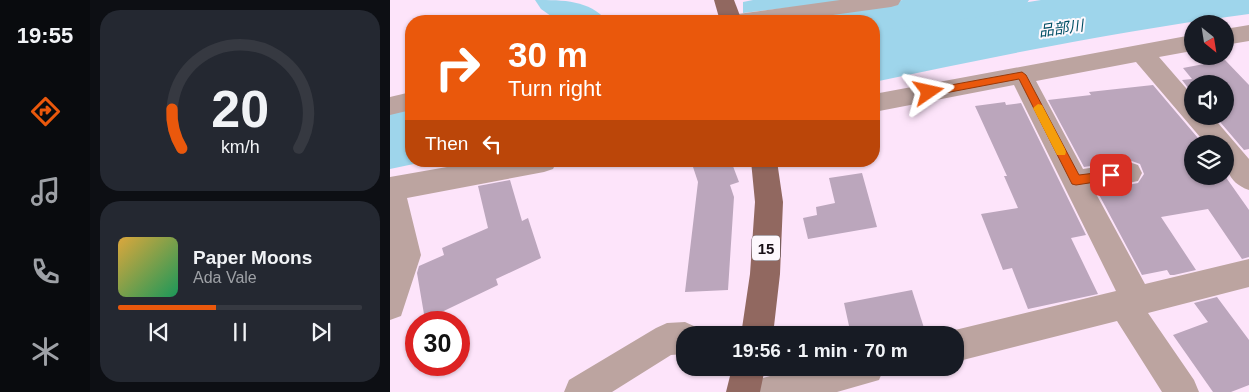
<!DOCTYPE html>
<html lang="en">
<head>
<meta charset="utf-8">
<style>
  :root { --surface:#171b24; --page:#242831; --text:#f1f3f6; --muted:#9ea1a6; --line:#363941; --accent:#ea580c }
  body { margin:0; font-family:Helvetica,"Noto Sans JP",sans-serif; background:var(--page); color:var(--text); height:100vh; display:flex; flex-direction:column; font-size:19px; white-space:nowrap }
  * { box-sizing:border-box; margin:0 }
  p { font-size:16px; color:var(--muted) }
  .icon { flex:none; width:28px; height:28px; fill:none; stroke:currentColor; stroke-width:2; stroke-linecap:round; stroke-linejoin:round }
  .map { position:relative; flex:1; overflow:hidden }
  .details { display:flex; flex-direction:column; gap:10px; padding:10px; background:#0d0f14; width:300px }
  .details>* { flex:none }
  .hud { position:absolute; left:15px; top:15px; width:475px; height:152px; border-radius:20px; box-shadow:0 1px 4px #0004; background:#ea580c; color:#fff; overflow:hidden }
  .needle { width:32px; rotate:150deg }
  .fabs { position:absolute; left:794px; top:15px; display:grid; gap:10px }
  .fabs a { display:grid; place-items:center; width:50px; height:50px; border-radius:50%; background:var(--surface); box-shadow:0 1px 4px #0004; font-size:25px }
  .speed { position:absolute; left:15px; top:311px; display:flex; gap:10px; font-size:25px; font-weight:700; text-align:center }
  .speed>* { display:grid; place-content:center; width:65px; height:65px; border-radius:50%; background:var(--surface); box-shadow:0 1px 4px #0004; line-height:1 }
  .speed .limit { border:8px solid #d22; background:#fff; color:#111 }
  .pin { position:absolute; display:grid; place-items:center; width:42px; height:42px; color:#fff; margin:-21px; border-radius:10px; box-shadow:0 2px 8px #0006 }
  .me { position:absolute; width:55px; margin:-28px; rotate:79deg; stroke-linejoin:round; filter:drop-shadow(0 0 4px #0008) }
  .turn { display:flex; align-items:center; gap:18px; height:105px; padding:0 20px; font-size:22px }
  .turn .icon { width:65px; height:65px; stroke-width:2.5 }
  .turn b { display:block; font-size:35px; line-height:42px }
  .then { display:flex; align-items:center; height:48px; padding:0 20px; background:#0003; gap:10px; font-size:19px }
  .details .widget { flex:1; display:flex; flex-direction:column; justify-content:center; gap:8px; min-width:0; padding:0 18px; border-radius:20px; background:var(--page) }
  .details .dial { align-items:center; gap:0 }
  .dial svg { height:130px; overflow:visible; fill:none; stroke:var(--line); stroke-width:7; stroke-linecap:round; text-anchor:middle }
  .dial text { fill:var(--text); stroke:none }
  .song { display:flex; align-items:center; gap:15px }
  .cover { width:60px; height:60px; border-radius:8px; background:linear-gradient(135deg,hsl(40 70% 55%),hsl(150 70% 35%)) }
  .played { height:5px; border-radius:2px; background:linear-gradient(90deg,var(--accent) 40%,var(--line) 40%) }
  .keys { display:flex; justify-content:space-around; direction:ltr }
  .trip { position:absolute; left:286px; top:326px; width:288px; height:50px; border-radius:20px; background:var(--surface); box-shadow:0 1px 4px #0004; font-weight:600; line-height:50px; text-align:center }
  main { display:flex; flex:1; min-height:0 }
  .tab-bar { display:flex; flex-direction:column; width:90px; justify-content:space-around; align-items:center; background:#090b0e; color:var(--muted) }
  .tab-bar .icon { width:35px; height:35px }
  .tab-bar .selected { color:var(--accent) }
  .tab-bar b { font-size:22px; color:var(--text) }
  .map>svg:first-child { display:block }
  .water { fill:#9ed5eb }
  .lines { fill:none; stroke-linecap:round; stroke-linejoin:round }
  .river { fill:#9ed5eb; fill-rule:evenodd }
  .building { fill:#bba6bc }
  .minor { fill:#bca4a0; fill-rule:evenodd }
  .major { fill:#916860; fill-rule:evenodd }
  .route { fill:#ea580c; stroke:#983908 }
  .slow { fill:#f59e0b }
  .labels { text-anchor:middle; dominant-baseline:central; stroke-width:4; stroke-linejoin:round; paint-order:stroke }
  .far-water-label { font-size:15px; font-style:italic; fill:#004f65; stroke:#fdf8fd }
  .shield { fill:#fdf8fd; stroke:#5c555b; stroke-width:1 }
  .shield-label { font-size:15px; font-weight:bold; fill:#170f16 }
</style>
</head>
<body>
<main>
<nav class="tab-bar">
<b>19:55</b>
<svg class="icon selected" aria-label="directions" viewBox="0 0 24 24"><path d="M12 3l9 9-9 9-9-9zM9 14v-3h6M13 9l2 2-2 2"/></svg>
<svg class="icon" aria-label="music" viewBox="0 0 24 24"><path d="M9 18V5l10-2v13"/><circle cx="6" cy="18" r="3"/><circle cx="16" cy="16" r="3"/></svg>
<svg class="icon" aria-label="phone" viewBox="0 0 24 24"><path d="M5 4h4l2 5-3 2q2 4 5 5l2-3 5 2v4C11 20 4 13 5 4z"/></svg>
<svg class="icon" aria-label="climate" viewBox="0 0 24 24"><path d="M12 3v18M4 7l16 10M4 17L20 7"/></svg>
</nav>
<section class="details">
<div class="widget dial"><svg viewBox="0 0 100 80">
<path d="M14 69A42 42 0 1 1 86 69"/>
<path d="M14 69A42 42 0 0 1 8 45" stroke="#ea580c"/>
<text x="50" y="56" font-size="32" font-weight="700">20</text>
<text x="50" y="72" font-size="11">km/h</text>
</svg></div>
<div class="widget">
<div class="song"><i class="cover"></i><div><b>Paper Moons</b><p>Ada Vale</p></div></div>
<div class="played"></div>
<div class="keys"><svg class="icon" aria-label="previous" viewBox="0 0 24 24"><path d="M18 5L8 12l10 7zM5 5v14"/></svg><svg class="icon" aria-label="pause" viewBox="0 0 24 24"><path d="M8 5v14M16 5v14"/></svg><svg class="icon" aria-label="next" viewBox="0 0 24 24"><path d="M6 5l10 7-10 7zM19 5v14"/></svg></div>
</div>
</section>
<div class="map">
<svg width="859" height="392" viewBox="0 0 859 392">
  <rect width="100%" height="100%" fill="#fde4fa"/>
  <!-- water -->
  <g class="water">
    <path d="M 363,0 L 466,0 L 353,13 L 353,2 Z"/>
    <path d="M 651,0 L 859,0 L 859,14 C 733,30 608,56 484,82 L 484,27 Z"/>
    <path d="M 21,109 L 21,161 L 38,161 L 0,169 L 0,114 Z"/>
  </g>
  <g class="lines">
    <!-- river -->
    <g class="river">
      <path d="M 145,0 C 174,0 199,0 217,21 L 168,21 L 151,9 Z"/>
      <path d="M 513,0 L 639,0 L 633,9 L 619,13 L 484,31 L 484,21 L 435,21 L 441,11 L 456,7 Z"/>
    </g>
  </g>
  <!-- building -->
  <g class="building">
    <path d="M 835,60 L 859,85 L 859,149 L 854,150 L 825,116 L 835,116 L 835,84 L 802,84 L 802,93 L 792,80 L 802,79 L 793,68 Z"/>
    <path d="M 763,85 L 813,144 L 802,144 L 802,176 L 835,176 L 859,210 L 859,257 L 852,259 L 818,209 L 771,217 L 806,270 L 784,275 L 780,275 L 777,270 L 752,275 L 707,191 L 748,183 L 754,174 L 750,164 L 739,160 L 694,167 L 658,100 L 701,95 L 699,92 Z"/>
    <path d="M 615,102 L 616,105 L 631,103 L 696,235 L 681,238 L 708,294 L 638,309 L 622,268 L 613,270 L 591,214 L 628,208 L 614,176 L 617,176 L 585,106 Z"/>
    <path d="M 301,161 L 341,161 L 349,182 L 340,185 L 344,197 L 338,290 L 295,292 L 308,182 Z"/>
    <path d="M 472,173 L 487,227 L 418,239 L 413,218 L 427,215 L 426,207 L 445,203 L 439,178 Z"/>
    <path d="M 120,180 L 132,221 L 138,218 L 151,258 L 106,279 L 108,285 L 35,320 L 27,273 L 29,266 L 54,255 L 52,248 L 98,228 L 88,186 Z"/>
    <path d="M 522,290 L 534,328 L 502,335 L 461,335 L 454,303 Z"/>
    <path d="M 827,297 L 859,340 L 859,385 L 841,392 L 823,392 L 783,335 L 818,322 L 804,303 Z"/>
  </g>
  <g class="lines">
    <!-- minor -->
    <g class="minor">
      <path d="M 450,0 L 511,0 L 508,5 L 501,7 L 399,21 L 337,21 L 340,16 L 348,14 Z"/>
      <path d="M 859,25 L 859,41 L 835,45 L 835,29 Z"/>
      <path d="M 802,35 L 802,51 L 769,57 L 802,95 L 802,116 L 822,116 L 859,159 L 859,190 C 836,182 835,165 835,144 L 816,144 L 746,62 L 646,81 L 693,169 L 739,162 L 748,165 L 752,173 L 748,181 L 704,190 L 755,284 L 859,259 L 859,287 L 758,313 L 804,380 L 809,392 L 772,392 L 727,321 L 565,362 L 565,335 L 553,334 L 565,330 L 726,291 L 624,85 L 484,112 L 484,94 Z"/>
      <path d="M 21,92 L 21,110 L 0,115 L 0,97 Z"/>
      <path d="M 91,161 L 167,161 L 163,169 L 154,172 L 17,198 L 31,255 L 11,316 L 0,320 L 0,177 Z"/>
      <path d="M 295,322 L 306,327 L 310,335 L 295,335 L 295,354 L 281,355 L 222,392 L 174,392 L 179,380 L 266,328 L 277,323 Z"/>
      <path d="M 409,368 L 494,368 L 489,380 L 447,392 L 361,392 L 366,380 Z"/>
    </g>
    <!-- major -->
    <g class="major">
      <path d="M 324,0 L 344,0 L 352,21 L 330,21 Z"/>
      <path d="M 361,161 L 387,161 L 393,202 L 390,274 L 383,335 L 351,335 L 360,274 L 365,202 Z"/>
      <path d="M 342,368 L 375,368 L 370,392 L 336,392 Z"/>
    </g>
  </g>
  <!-- route -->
  <path class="route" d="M 632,72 L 636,75 L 689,175 L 721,171 L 727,175 L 725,179 L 686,185 L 682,184 L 629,79 L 539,96 L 534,92 L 539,89 Z"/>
  <!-- slow -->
  <path class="slow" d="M 648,104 L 652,105 L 675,149 L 676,152 L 675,155 L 667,155 L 643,108 Z"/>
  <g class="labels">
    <!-- far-water labels -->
    <g class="far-water-label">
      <text transform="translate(671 28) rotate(-8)">品部川</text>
    </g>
    <!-- shield labels -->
    <rect class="shield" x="362" y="235.5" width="28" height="25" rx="4"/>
    <g class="shield-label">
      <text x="376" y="248">15</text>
    </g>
  </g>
</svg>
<div class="fabs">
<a><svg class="needle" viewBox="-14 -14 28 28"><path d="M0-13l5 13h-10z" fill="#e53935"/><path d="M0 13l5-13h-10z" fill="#9ea1a6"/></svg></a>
<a><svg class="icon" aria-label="sound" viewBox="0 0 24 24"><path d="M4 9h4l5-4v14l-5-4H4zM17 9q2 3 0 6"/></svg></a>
<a><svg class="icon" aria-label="layers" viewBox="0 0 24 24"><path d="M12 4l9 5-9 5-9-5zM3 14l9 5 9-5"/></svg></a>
</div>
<div class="speed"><div class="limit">30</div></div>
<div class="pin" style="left:721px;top:175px;background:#d93025"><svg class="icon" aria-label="arrive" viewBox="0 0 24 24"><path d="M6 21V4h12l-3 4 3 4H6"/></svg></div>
<svg class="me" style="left:539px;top:92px" viewBox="-20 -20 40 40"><path d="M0-17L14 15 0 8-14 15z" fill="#ea580c" stroke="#fff" stroke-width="4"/></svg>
<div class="trip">19:56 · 1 min · 70 m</div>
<div class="hud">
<div class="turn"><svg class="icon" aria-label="right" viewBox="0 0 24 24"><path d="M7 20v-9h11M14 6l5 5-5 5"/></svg><div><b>30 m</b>Turn right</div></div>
<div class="then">Then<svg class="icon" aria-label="left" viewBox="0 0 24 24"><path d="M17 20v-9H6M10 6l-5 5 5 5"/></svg></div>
</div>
</div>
</main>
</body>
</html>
